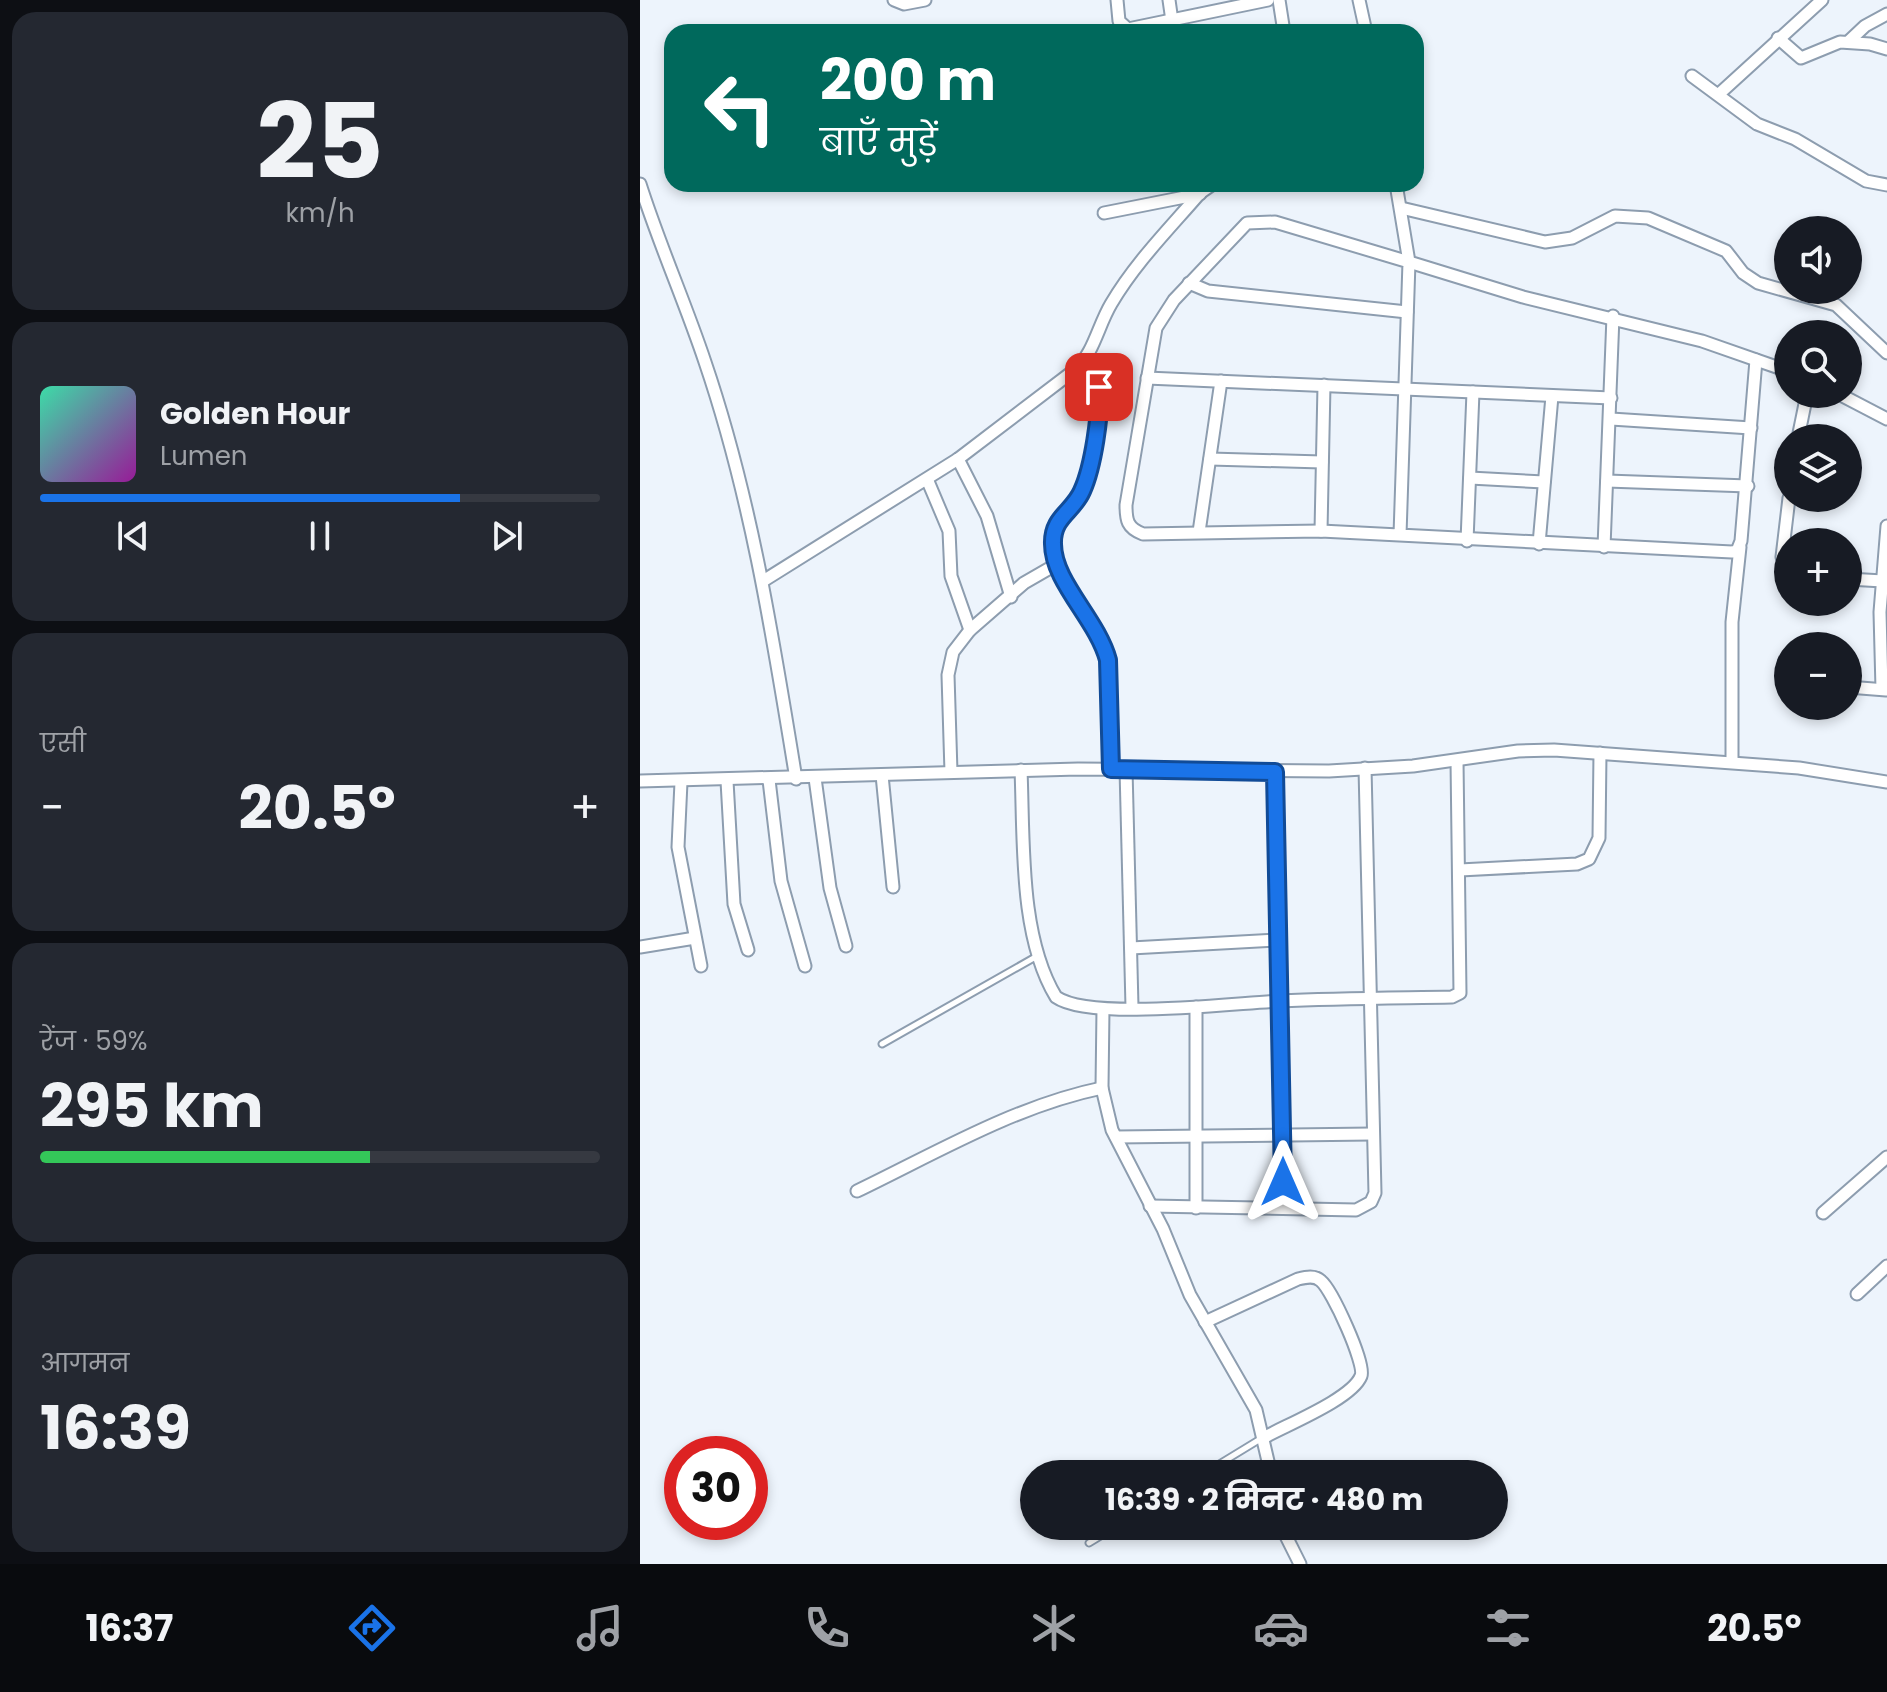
<!DOCTYPE html>
<html lang="hi">
<head>
<meta charset="utf-8">
<style>
  :root { --surface:#171b24; --page:#242831; --text:#f1f3f6; --muted:#9ea1a6; --line:#363941; --accent:#1a73e8 }
  body { margin:0; font-family:Poppins,"Noto Sans Devanagari",sans-serif; background:var(--page); color:var(--text); height:100vh; display:flex; flex-direction:column; font-size:30px; white-space:nowrap }
  * { box-sizing:border-box; margin:0 }
  p { font-size:26px; color:var(--muted) }
  .icon { flex:none; width:44px; height:44px; fill:none; stroke:currentColor; stroke-width:2; stroke-linecap:round; stroke-linejoin:round }
  .map { position:relative; flex:1; overflow:hidden }
  .sheet { display:flex; flex-direction:column; gap:12px; padding:12px; background:#0d0f14; width:640px }
  .sheet>* { flex:none }
  .hud { position:absolute; left:24px; top:24px; width:760px; height:168px; border-radius:24px; box-shadow:0 4px 12px #0003; background:#00695c; color:#fff; overflow:hidden }
  .fabs { position:absolute; left:1134px; top:216px; display:grid; gap:16px }
  .fabs a { display:grid; place-items:center; width:88px; height:88px; border-radius:50%; background:var(--surface); box-shadow:0 4px 12px #0003; font-size:40px }
  .speed { position:absolute; left:24px; top:1436px; display:flex; gap:16px; font-size:40px; font-weight:700; text-align:center }
  .speed>* { display:grid; place-content:center; width:104px; height:104px; border-radius:50%; background:var(--surface); box-shadow:0 4px 12px #0003; line-height:1 }
  .speed .limit { border:12px solid #d22; background:#fff; color:#111 }
  .pin { position:absolute; display:grid; place-items:center; width:68px; height:68px; color:#fff; margin:-34px; border-radius:16px; box-shadow:0 4px 12px #0006 }
  .me { position:absolute; width:88px; margin:-44px; rotate:0deg; stroke-linejoin:round; filter:drop-shadow(0 0 6px #0008) }
  .turn { display:flex; align-items:center; gap:28px; height:168px; padding:0 24px; font-size:36px }
  .turn .icon { width:104px; height:104px; stroke-width:2.5 }
  .turn b { display:block; font-size:56px; line-height:68px }
  .big { font-size:60px; font-weight:700; line-height:1.1 }
  .sheet .tile { flex:1; display:flex; flex-direction:column; justify-content:center; gap:12px; min-width:0; padding:0 28px; border-radius:24px; background:var(--page) }
  .sheet .dial { align-items:center; gap:0 }
  .dial b { font-size:104px; line-height:1 }
  .song { display:flex; align-items:center; gap:24px }
  .cover { width:96px; height:96px; border-radius:12px; background:linear-gradient(135deg,hsl(160 70% 55%),hsl(300 70% 35%)) }
  .played { height:8px; border-radius:4px; background:linear-gradient(90deg,var(--accent) 75%,var(--line) 75%) }
  .keys { display:flex; justify-content:space-around; direction:ltr }
  .heat { display:flex; justify-content:space-between; align-items:center; font-size:44px; direction:ltr }
  .charge { height:12px; border-radius:6px; background:linear-gradient(90deg,#34c759 59%,var(--line) 0) }
  .trip { position:absolute; left:380px; top:1460px; width:488px; height:80px; border-radius:40px; background:var(--surface); box-shadow:0 4px 12px #0003; font-weight:700; line-height:80px; text-align:center }
  .dock { display:flex; height:128px; justify-content:space-around; align-items:center; background:#090b0e; color:var(--muted) }
  .dock .icon { width:56px; height:56px }
  .dock .on { color:var(--accent) }
  .dock b { font-size:36px; color:var(--text) }
  main { display:flex; flex:1; min-height:0 }
  .map>svg:first-child { display:block }
  .lines { fill:none; stroke-linecap:round; stroke-linejoin:round }
  .lane-casing { stroke:#8d9daf; stroke-width:9 }
  .street-casing { stroke:#8d9daf; stroke-width:15 }
  .lane { stroke:#fff; stroke-width:5 }
  .street { stroke:#fff; stroke-width:11 }
  .route-casing { stroke:#114b97; stroke-width:20 }
  .route { stroke:#1a73e8; stroke-width:14 }
</style>
</head>
<body>
<main>
<section class="sheet">
<div class="tile dial"><b>25</b><p>km/h</p></div>
<div class="tile">
<div class="song"><i class="cover"></i><div><b>Golden Hour</b><p>Lumen</p></div></div>
<div class="played"></div>
<div class="keys"><svg class="icon" aria-label="previous" viewBox="0 0 24 24"><path d="M18 5L8 12l10 7zM5 5v14"/></svg><svg class="icon" aria-label="pause" viewBox="0 0 24 24"><path d="M8 5v14M16 5v14"/></svg><svg class="icon" aria-label="next" viewBox="0 0 24 24"><path d="M6 5l10 7-10 7zM19 5v14"/></svg></div>
</div>
<div class="tile"><p>एसी</p>
<div class="heat"><a>−</a><b class="big">20.5°</b><a>+</a></div>
</div>
<div class="tile"><p>रेंज · 59%</p><b class="big">295 km</b><div class="charge"></div></div>
<div class="tile"><p>आगमन</p><b class="big">16:39</b></div>
</section>
<div class="map">
<svg width="1247" height="1564" viewBox="0 0 1247 1564">
  <rect width="100%" height="100%" fill="#edf4fc"/>
  <g class="lines">
    <!-- lane casing -->
    <g class="lane-casing">
      <g id="lane">
        <path d="M 242,1044 L 399,955"/>
        <path d="M 563,1474 L 622,1438"/>
        <path d="M 449,1543 L 477,1526"/>
      </g>
    </g>
    <!-- street casing -->
    <g class="street-casing">
      <g id="street">
        <path d="M 254,0 L 264,4 L 285,0"/>
        <path d="M 477,0 L 479,21 L 488,29 L 628,0"/>
        <path d="M 529,0 L 532,21"/>
        <path d="M 639,0 L 644,32"/>
        <path d="M 719,0 L 726,32"/>
        <path d="M 1138,38 L 1161,58 L 1200,42 L 1230,44 L 1247,49"/>
        <path d="M 1208,42 L 1225,26 L 1247,14"/>
        <path d="M 1052,76 L 1117,124 L 1155,139 L 1226,181 L 1247,185"/>
        <path d="M 1079,94 L 1182,0"/>
        <path d="M 0,184 C 19,244 45,302 65,362 C 111,497 133,638 156,779"/>
        <path d="M 756,184 L 769,262 L 883,297 L 1062,341 L 1148,371"/>
        <path d="M 761,208 L 905,242 L 932,238 L 975,216 L 1008,218 L 1086,251 L 1103,273 L 1118,283 L 1196,305 L 1247,353"/>
        <path d="M 464,213 L 560,194"/>
        <path d="M 549,283 L 568,291 L 767,312"/>
        <path d="M 444,362 C 449,370 457,379 459,389 C 464,407 450,474 442,492 C 432,512 412,518 413,544 C 414,582 457,619 468,660 L 471,769"/>
        <path d="M 507,378 L 971,398"/>
        <path d="M 1199,394 L 1247,419"/>
        <path d="M 971,419 L 1111,428"/>
        <path d="M 1158,438 L 1167,394"/>
        <path d="M 318,459 L 347,516 L 371,597"/>
        <path d="M 570,459 L 682,462"/>
        <path d="M 830,478 L 904,482"/>
        <path d="M 287,479 L 309,531 L 311,576 L 330,630"/>
        <path d="M 967,481 L 1108,486"/>
        <path d="M 681,531 L 684,385"/>
        <path d="M 559,532 L 581,381"/>
        <path d="M 760,535 L 769,262 L 635,222 L 607,223 L 534,300 L 516,328 L 486,505 C 486,520 487,528 503,534 L 681,531 L 1092,552 L 1097,551 L 1101,541 L 1116,360"/>
        <path d="M 827,541 L 833,392"/>
        <path d="M 899,544 L 912,396"/>
        <path d="M 964,547 L 973,316"/>
        <path d="M 1148,570 L 1142,557 L 1149,498"/>
        <path d="M 1208,579 L 1243,581"/>
        <path d="M 123,581 L 318,459 L 436,369 C 454,352 458,326 471,304 C 495,263 529,229 560,193 L 573,184"/>
        <path d="M 1208,687 L 1246,690"/>
        <path d="M 1242,689 L 1240,612 L 1247,526"/>
        <path d="M 1092,761 L 1092,622 L 1100,547"/>
        <path d="M 486,769 L 492,1007"/>
        <path d="M 381,770 C 384,841 379,936 416,997 C 450,1021 594,1003 640,1001 C 697,998 755,998 812,997 L 820,993 L 817,761"/>
        <path d="M 311,772 L 308,675 L 313,652 L 330,630 L 384,583 L 417,564"/>
        <path d="M 635,772 L 643,1207"/>
        <path d="M 242,775 L 253,887"/>
        <path d="M 175,778 L 190,888 L 206,946"/>
        <path d="M 129,780 L 141,881 L 165,966"/>
        <path d="M 0,781 L 438,769 L 689,771 L 773,766 L 878,751 L 914,750 L 1159,768 L 1247,782"/>
        <path d="M 87,781 L 94,904 L 108,950"/>
        <path d="M 41,782 L 38,847 L 61,966"/>
        <path d="M 820,870 L 937,864 L 949,859 L 959,838 L 960,753"/>
        <path d="M 0,947 L 55,938"/>
        <path d="M 491,948 L 638,940"/>
        <path d="M 556,1007 L 556,1208"/>
        <path d="M 463,1009 L 462,1088 L 472,1130 L 523,1229 L 550,1295 L 616,1410 L 631,1474"/>
        <path d="M 476,1137 L 732,1134"/>
        <path d="M 217,1191 C 296,1153 375,1106 462,1088"/>
        <path d="M 510,1206 L 716,1210 L 731,1202 L 735,1193 L 725,768"/>
        <path d="M 1183,1213 L 1247,1157"/>
        <path d="M 1217,1294 L 1247,1266"/>
        <path d="M 565,1322 L 658,1279 C 666,1277 675,1275 681,1281 C 692,1290 726,1364 721,1376 C 712,1399 646,1425 623,1438"/>
        <path d="M 641,1526 L 660,1564"/>
      </g>
    </g>
    <!-- lane -->
    <use href="#lane" class="lane"/>
    <!-- street -->
    <use href="#street" class="street"/>
  </g>
  <g class="lines">
    <!-- route casing -->
    <g class="route-casing">
      <path id="route" d="M 459,387 C 461,414 453,467 442,491 C 433,512 412,517 413,544 C 413,582 457,619 468,660 L 471,769 L 635,772 L 643,1182"/>
    </g>
    <!-- route -->
    <use href="#route" class="route"/>
  </g>
</svg>
<div class="fabs">
<a><svg class="icon" aria-label="sound" viewBox="0 0 24 24"><path d="M4 9h4l5-4v14l-5-4H4zM17 9q2 3 0 6"/></svg></a>
<a><svg class="icon" aria-label="search" viewBox="0 0 24 24"><circle cx="10" cy="10" r="6"/><path d="M15 15l6 6"/></svg></a>
<a><svg class="icon" aria-label="layers" viewBox="0 0 24 24"><path d="M12 4l9 5-9 5-9-5zM3 14l9 5 9-5"/></svg></a>
<a>+</a>
<a>−</a>
</div>
<div class="speed"><div class="limit">30</div></div>
<div class="pin" style="left:459px;top:387px;background:#d93025"><svg class="icon" aria-label="arrive" viewBox="0 0 24 24"><path d="M6 21V4h12l-3 4 3 4H6"/></svg></div>
<svg class="me" style="left:643px;top:1182px" viewBox="-20 -20 40 40"><path d="M0-17L14 15 0 8-14 15z" fill="#1a73e8" stroke="#fff" stroke-width="4"/></svg>
<div class="trip">16:39 · 2 मिनट · 480 m</div>
<div class="hud">
<div class="turn"><svg class="icon" aria-label="left" viewBox="0 0 24 24"><path d="M17 20v-9H6M10 6l-5 5 5 5"/></svg><div><b>200 m</b>बाएँ मुड़ें</div></div>
</div>
</div>
</main>
<nav class="dock">
<b>16:37</b>
<svg class="icon on" aria-label="directions" viewBox="0 0 24 24"><path d="M12 3l9 9-9 9-9-9zM9 14v-3h6M13 9l2 2-2 2"/></svg>
<svg class="icon" aria-label="music" viewBox="0 0 24 24"><path d="M9 18V5l10-2v13"/><circle cx="6" cy="18" r="3"/><circle cx="16" cy="16" r="3"/></svg>
<svg class="icon" aria-label="phone" viewBox="0 0 24 24"><path d="M5 4h4l2 5-3 2q2 4 5 5l2-3 5 2v4C11 20 4 13 5 4z"/></svg>
<svg class="icon" aria-label="climate" viewBox="0 0 24 24"><path d="M12 3v18M4 7l16 10M4 17L20 7"/></svg>
<svg class="icon" aria-label="car" viewBox="0 0 24 24"><path d="M5 17H2v-5l4-1 3-4h7l3 4 3 1v5h-3M9 17h6M6 11h13"/><circle cx="7" cy="17" r="2"/><circle cx="17" cy="17" r="2"/></svg>
<svg class="icon" aria-label="filters" viewBox="0 0 24 24"><path d="M4 7h16M4 17h16"/><circle cx="9" cy="7" r="2"/><circle cx="15" cy="17" r="2"/></svg>
<b>20.5°</b>
</nav>
</body>
</html>
